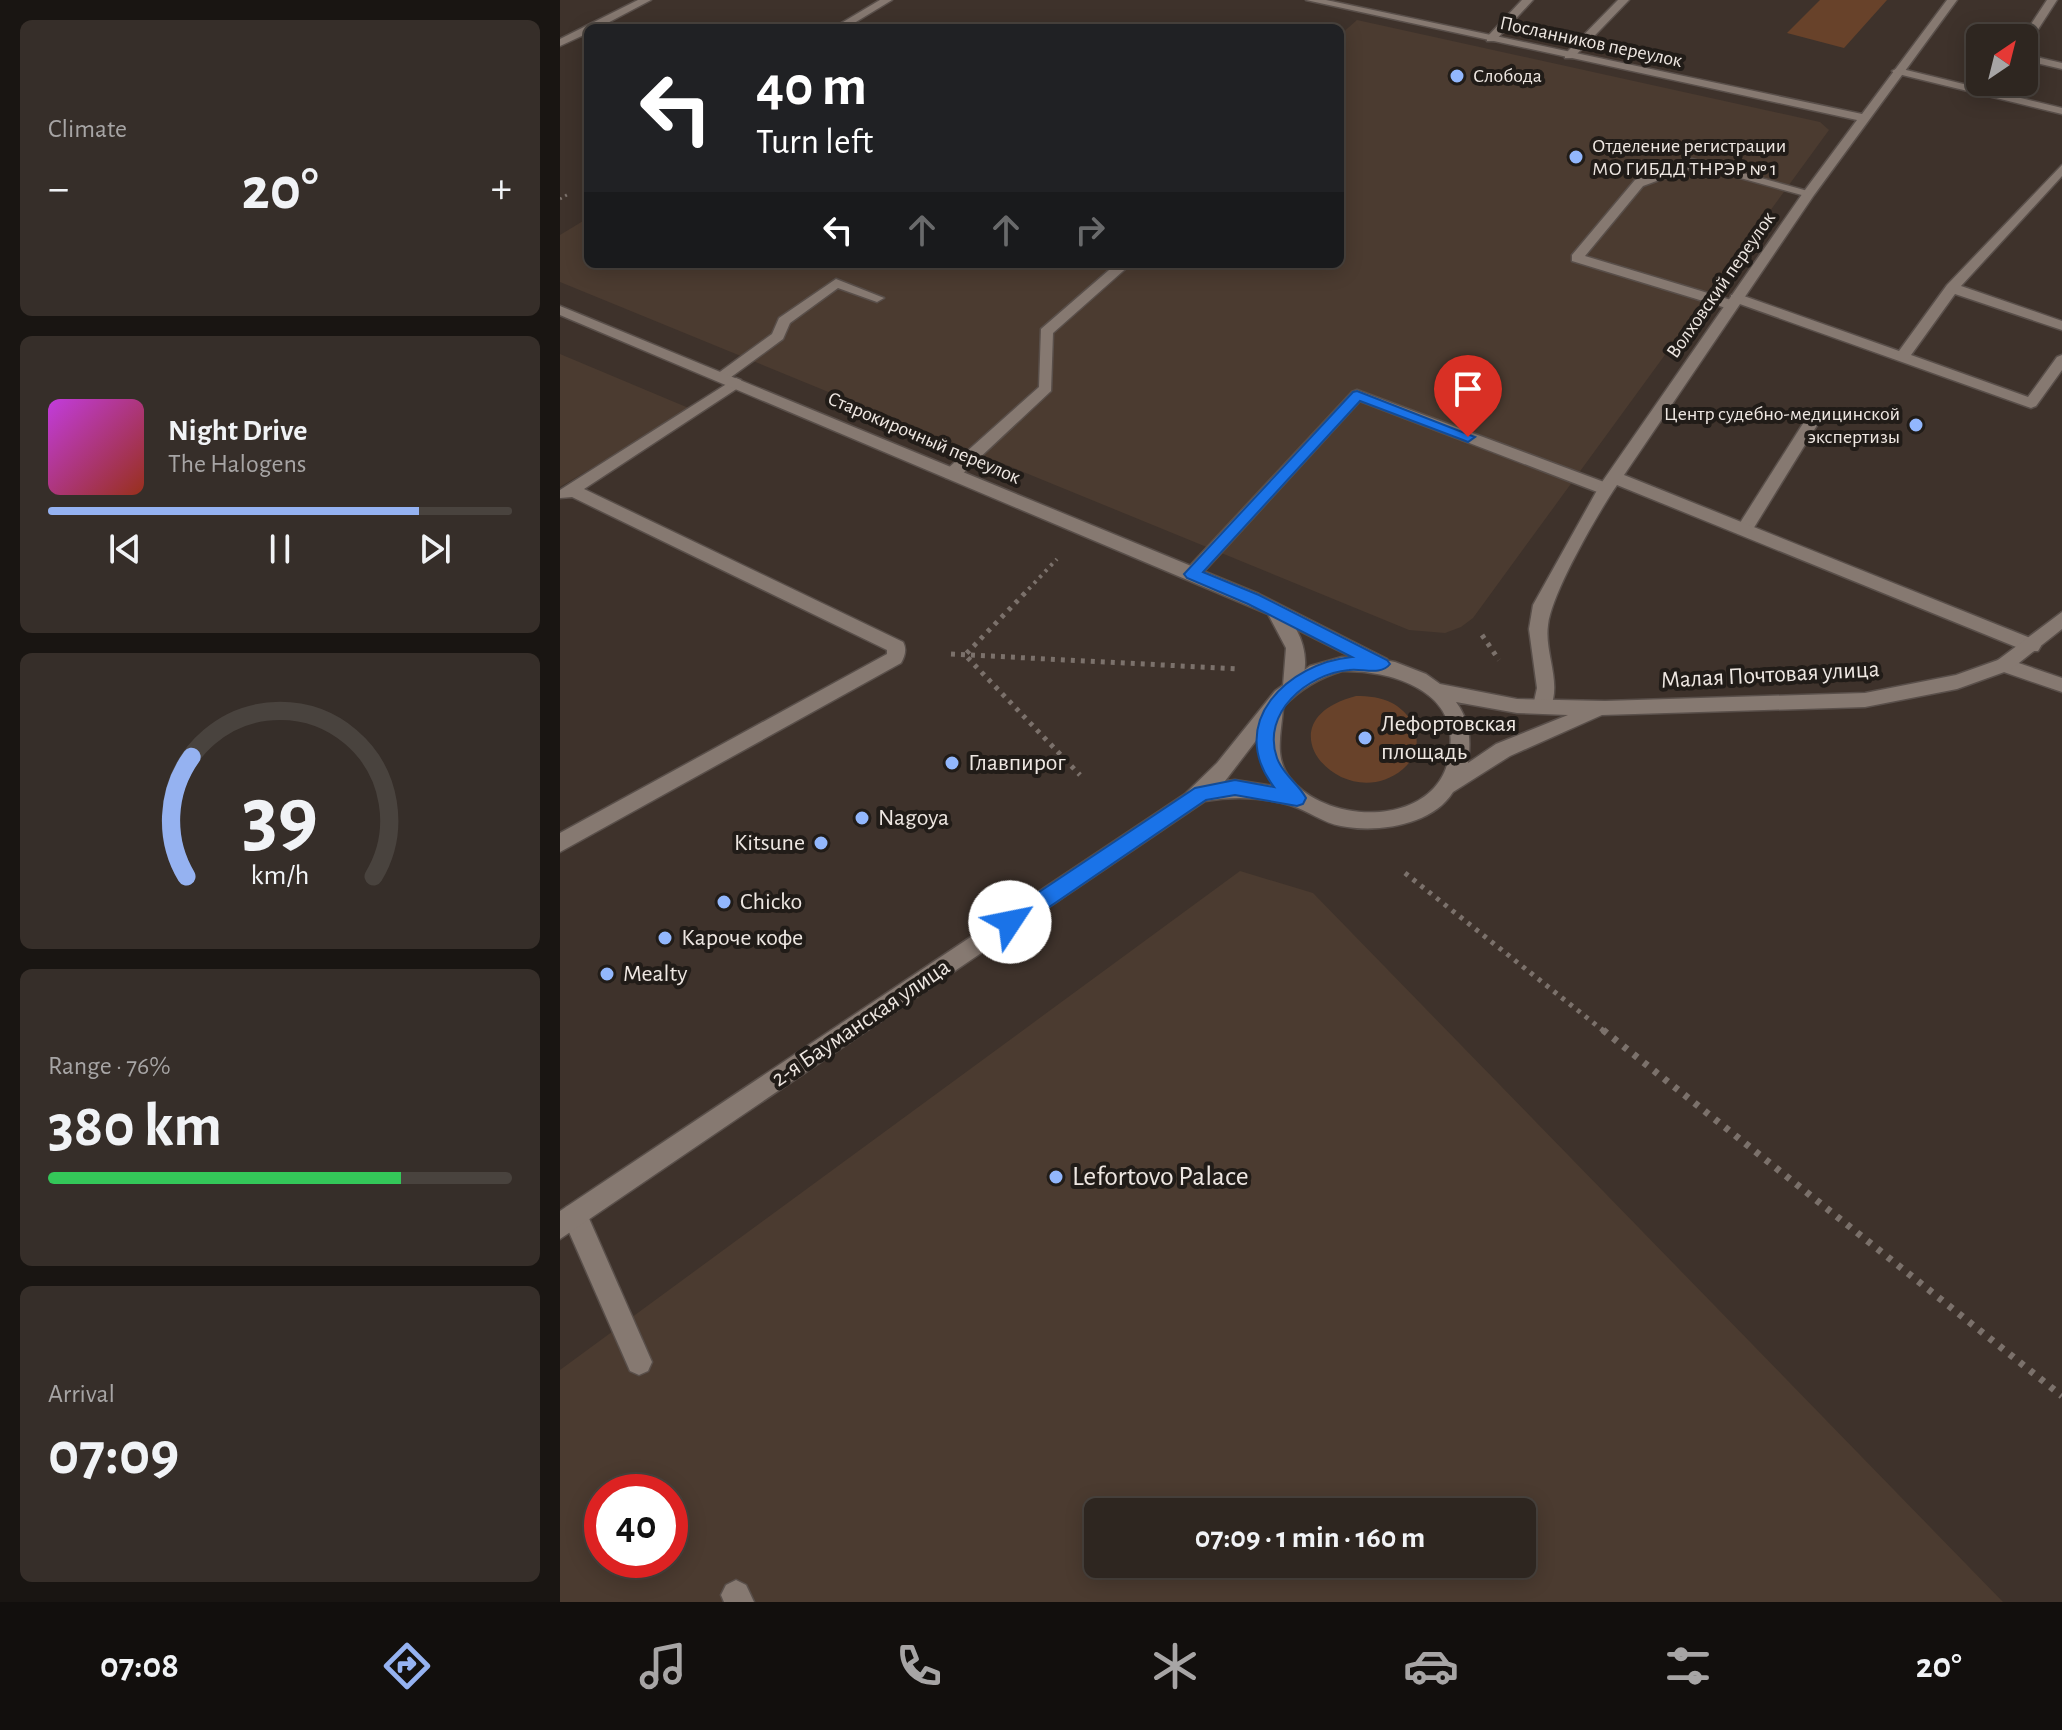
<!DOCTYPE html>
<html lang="en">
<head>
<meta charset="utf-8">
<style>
  :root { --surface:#2e2620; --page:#362e29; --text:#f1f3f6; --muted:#a7a5a5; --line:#49433e; --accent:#95b2f1 }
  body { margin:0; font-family:"Alegreya Sans",sans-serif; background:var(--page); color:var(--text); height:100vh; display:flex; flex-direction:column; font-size:30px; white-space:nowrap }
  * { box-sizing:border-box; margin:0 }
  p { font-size:26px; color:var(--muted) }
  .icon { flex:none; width:44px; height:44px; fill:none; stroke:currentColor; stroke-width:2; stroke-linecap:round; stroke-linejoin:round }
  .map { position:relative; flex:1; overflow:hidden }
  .details { display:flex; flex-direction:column; gap:20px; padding:20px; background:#191512; width:560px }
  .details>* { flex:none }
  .guide { position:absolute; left:24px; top:24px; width:760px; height:244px; border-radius:12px; box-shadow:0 4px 20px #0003,0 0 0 2px var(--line); background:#202124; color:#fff; overflow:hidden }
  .needle { width:52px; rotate:35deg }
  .buttons { position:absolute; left:1406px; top:24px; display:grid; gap:16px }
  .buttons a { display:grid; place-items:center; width:72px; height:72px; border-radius:12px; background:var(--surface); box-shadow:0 4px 20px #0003,0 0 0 2px var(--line); font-size:40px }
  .speed { position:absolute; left:24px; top:1474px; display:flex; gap:16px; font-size:40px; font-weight:700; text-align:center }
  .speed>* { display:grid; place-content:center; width:104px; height:104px; border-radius:50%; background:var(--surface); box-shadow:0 4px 20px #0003,0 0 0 2px var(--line); line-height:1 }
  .speed .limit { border:12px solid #d22; background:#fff; color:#111 }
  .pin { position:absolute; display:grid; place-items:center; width:68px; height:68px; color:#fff; margin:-82px -34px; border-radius:50% 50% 50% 0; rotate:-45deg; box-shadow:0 0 8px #0007 }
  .pin .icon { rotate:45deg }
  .me { position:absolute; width:88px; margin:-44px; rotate:56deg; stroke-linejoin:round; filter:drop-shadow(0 0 6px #0008) }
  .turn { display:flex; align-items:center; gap:28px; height:168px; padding:0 40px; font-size:36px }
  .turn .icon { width:104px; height:104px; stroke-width:2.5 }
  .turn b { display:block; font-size:56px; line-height:68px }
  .lanes { display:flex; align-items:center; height:76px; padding:0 40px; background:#0003; justify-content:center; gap:40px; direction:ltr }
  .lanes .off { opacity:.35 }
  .big { font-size:60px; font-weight:700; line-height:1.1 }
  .details .tile { flex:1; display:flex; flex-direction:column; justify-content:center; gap:12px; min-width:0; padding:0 28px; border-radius:12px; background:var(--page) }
  .details .dial { align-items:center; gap:0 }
  .dial svg { height:208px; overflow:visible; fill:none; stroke:var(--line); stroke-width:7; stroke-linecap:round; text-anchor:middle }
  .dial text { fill:var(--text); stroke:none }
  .song { display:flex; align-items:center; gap:24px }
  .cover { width:96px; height:96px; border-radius:12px; background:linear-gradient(135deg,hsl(290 70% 55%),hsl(10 70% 35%)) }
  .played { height:8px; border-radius:4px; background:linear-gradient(90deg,var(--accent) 80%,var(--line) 80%) }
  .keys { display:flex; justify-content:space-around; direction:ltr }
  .heat { display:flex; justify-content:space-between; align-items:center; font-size:44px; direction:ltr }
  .charge { height:12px; border-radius:6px; background:linear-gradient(90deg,#34c759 76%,var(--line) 0) }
  .trip { position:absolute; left:524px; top:1498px; width:452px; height:80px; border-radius:12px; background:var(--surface); box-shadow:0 4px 20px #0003,0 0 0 2px var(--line); font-weight:700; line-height:80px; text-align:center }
  .dock { display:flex; height:128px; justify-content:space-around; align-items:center; background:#120f0d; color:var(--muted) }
  .dock .icon { width:56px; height:56px }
  .dock .active { color:var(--accent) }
  .dock b { font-size:36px; color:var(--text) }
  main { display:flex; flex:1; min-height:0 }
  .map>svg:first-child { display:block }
  .built { fill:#4b3b30; fill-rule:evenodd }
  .green { fill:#68422a }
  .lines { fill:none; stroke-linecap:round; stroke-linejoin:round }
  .service-casing { stroke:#594f4a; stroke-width:3 }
  .minor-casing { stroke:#594f4a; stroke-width:3 }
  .tertiary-casing { stroke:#594f4a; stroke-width:3 }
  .path-far3 { stroke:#7b716b; stroke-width:3; stroke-dasharray:2 4; stroke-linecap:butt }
  .path-far2 { stroke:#7b716b; stroke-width:4; stroke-dasharray:3 5; stroke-linecap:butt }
  .path-far1 { stroke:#7b716b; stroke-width:5; stroke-dasharray:4 6; stroke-linecap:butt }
  .path { stroke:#7b716b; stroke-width:7; stroke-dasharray:5 8; stroke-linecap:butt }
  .service { fill:#867971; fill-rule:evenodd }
  .minor { fill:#867971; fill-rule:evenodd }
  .tertiary { fill:#867971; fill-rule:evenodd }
  .route { fill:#1a73e8; stroke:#114b97; stroke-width:2 }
  .poi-dot { fill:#92b7fd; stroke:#211c18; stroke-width:3 }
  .labels { text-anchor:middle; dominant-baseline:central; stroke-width:8; stroke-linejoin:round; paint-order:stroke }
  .far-street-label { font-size:20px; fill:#eee7e2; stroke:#211c18 }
  .far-poi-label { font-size:20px; fill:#eee7e2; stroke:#211c18; text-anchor:start }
  .street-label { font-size:24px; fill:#eee7e2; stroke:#211c18 }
  .poi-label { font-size:24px; fill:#eee7e2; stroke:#211c18; text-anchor:start }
  .near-poi-label { font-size:28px; fill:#eee7e2; stroke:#211c18; text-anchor:start }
</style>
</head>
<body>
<main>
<section class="details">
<div class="tile"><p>Climate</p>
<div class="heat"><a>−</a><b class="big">20°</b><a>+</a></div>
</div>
<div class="tile">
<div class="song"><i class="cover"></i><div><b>Night Drive</b><p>The Halogens</p></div></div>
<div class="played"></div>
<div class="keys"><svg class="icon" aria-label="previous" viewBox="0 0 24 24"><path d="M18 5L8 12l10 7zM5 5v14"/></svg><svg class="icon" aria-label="pause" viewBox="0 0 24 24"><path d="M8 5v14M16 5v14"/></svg><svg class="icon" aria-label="next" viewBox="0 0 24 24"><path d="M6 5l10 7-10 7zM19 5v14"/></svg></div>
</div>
<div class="tile dial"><svg viewBox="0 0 100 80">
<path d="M14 69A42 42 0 1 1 86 69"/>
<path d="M14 69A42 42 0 0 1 16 23" stroke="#95b2f1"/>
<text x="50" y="56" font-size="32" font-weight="700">39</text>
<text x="50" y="72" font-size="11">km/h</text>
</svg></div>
<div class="tile"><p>Range · 76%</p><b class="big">380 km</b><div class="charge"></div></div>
<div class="tile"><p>Arrival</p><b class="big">07:09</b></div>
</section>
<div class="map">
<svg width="1502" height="1602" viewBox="0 0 1502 1602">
  <rect width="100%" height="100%" fill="#3e322b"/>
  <!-- built -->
  <g class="built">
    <path d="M 797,20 L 1260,122 L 1269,130 L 913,618 L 901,627 L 885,633 L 849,630 L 0,282 L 0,235 L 28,218 L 28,264 L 780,264 L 780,35 Z"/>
    <path d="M 0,354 L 131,409 L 0,487 Z"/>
    <path d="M 680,871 L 753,893 L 1443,1602 L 0,1602 L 0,1370 ZM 42,1492 L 110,1492 L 110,1560 L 42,1560 ZM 538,1512 L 962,1512 L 962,1564 L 538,1564 Z"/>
  </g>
  <!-- green -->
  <g class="green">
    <path d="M 1260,0 L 1327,0 L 1284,48 L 1227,33 Z"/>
    <path d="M 796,696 C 808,696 821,697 832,703 C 857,716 867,749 843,769 C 785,818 696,722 796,696 Z"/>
  </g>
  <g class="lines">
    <!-- service casing -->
    <g class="service-casing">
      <g id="service">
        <path d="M 78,0 L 91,0 L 38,28 L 28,28 L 28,33 L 0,46 L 0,39 Z"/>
        <path d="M 320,0 L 332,0 L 286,28 L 273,28 Z"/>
        <path d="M 962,0 L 973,0 L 935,41 L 927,41 L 927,37 Z"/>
        <path d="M 1058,0 L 1069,0 L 1013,58 L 1005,58 L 1005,54 Z"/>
        <path d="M 1487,0 L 1497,0 L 1468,45 L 1464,46 L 1462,38 Z"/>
        <path d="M 1464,54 L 1502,63 L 1502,69 L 1464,60 Z"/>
        <path d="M 1338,68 L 1502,108 L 1502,114 L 1334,73 L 1332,71 Z"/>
        <path d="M 1132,159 L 1255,193 L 1249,197 L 1137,166 L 1083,186 L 1025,256 L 1171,300 L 1171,295 L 1181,295 L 1339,351 L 1387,285 L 1502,165 L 1502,176 L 1401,286 L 1502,321 L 1502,330 L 1395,294 L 1351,355 L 1468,397 L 1497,357 L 1502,355 L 1502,370 L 1476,406 L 1471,408 L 1177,303 L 1176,308 L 1166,308 L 1012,261 L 1012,255 L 1075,180 Z"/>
        <path d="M 556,264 L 571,264 L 493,333 L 491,391 L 398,478 L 386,478 L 386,470 L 479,387 L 481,329 Z"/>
        <path d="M 276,279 L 324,298 L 317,302 L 278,288 L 230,323 L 223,339 L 167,380 L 157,380 L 157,374 L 212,334 L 219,318 Z"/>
        <path d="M 176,378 L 181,380 L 181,386 L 24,489 L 343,642 C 347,649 345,656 341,663 L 0,852 L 0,833 L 327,654 L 327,650 L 12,497 L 0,498 L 0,490 Z"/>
        <path d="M 797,390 L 1052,485 L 1054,489 L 1046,495 L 1040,493 L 800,401 L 638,578 L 626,578 L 623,574 L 626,570 L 792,392 Z"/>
        <path d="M 1256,409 L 1264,414 L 1190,534 L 1178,534 L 1176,530 L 1178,526 L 1251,411 Z"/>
        <path d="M 1444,658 L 1502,678 L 1502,692 L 1438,670 L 1435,665 L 1438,660 Z"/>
        <path d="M 15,1203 L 24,1207 L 92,1362 L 88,1371 L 79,1375 L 70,1371 L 2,1216 L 6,1207 Z"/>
        <path d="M 176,1580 L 186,1585 L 194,1602 L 164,1602 L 161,1595 L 166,1585 Z"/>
      </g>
    </g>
    <!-- minor casing -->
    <g class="minor-casing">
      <g id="minor">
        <path d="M 746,0 L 766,0 L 1302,114 L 1387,0 L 1397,0 L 1254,195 L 1064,475 L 1478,641 L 1481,646 L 1478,651 L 1466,651 L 1057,485 C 1038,513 991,594 988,625 C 984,654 1003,683 989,711 L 975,711 L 973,706 L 977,688 L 969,629 L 973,605 L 1040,485 L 1245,190 L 1297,120 Z"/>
        <path d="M 0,306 L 699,594 L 827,659 L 830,664 L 821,671 L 815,669 L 736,629 C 747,649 748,670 739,691 L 725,691 L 723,686 L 726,648 L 708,614 L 0,315 Z"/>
      </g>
    </g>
    <!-- tertiary casing -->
    <g class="tertiary-casing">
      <path id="tertiary" d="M 1502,612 L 1502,629 L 1450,670 L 1397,689 L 1305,707 L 1042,715 L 950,756 L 893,792 C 872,826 816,833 781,826 C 763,823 747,810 730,805 C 702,797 674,796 645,801 L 0,1239 L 0,1211 L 625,794 L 657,763 L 715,691 L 750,666 L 782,657 L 808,657 L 835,662 L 866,674 L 880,684 L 957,699 L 1045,701 L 1305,693 L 1396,675 L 1438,660 ZM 782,671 C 828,670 898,689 890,749 C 889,763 884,777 874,788 C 839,826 760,817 730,778 C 713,757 722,731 723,707 C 740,689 758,678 782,671 ZM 896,702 L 957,713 L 1008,715 L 936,744 L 908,763 C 911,740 910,721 896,702 ZM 701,734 L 699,750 L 713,786 L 675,780 L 665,781 Z"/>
    </g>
    <!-- path-far3 -->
    <path class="path-far3" d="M 0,199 L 10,193"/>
    <!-- path-far2 -->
    <path class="path-far2" d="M 463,595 L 497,559"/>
    <!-- path-far1 -->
    <g class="path-far1">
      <path d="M 465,593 L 405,655 L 520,775"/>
      <path d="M 922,635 L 939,660"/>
      <path d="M 391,654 L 680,669"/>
      <path d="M 845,873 L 1045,1032"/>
    </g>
    <!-- path -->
    <path class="path" d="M 1043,1030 L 1502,1396"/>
    <!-- service -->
    <use href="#service" class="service"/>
    <!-- minor -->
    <use href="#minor" class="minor"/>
    <!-- tertiary -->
    <use href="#tertiary" class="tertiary"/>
  </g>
  <!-- route -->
  <path class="route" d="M 797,391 L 915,437 L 908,442 L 903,440 L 800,401 L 643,572 L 699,595 L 827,660 L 830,664 C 821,676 802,668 789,670 C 747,674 701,713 717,758 C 723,775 738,783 746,798 L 743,804 L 737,806 L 675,795 L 646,800 L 457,929 L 450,931 L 443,929 L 440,922 L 443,916 L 635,788 L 675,780 L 714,787 C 665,723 728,663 792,657 L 688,604 L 627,578 L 624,574 L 793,392 Z"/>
  <!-- markers -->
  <g class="poi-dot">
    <circle cx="897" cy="76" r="8"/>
    <circle cx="1016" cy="157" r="8"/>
    <circle cx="1356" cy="425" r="8"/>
    <circle cx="805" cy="738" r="8"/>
    <circle cx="392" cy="763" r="8"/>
    <circle cx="302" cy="818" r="8"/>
    <circle cx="261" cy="843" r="8"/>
    <circle cx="164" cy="902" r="8"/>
    <circle cx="105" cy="938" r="8"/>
    <circle cx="47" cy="974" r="8"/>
    <circle cx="496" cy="1177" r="8"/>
  </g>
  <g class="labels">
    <!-- far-street labels -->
    <g class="far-street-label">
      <text transform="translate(1031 42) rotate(12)">Посланников переулок</text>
      <text transform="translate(1161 285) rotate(-55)">Волховский переулок</text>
      <text transform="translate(364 438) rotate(23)">Старокирочный переулок</text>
    </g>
    <!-- far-poi labels -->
    <g class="far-poi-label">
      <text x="913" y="76">Слобода</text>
      <text x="1032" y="146">Отделение регистрации<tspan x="1032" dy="23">МО ГИБДД ТНРЭР № 1</tspan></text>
      <text x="1340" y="414" text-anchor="end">Центр судебно-медицинской<tspan x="1340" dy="23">экспертизы</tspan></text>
    </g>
    <!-- street labels -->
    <g class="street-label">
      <text transform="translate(1210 675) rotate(-3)">Малая Почтовая улица</text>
      <text transform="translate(301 1023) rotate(-34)">2-я Бауманская улица</text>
    </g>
    <!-- poi labels -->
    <g class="poi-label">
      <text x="821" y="724">Лефортовская<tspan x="821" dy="28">площадь</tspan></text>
      <text x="408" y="763">Главпирог</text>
      <text x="318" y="818">Nagoya</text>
      <text x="245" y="843" text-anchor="end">Kitsune</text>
      <text x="180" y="902">Chicko</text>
      <text x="121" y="938">Кароче кофе</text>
      <text x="63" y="974">Mealty</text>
    </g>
    <!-- near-poi labels -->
    <g class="near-poi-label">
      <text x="512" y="1177">Lefortovo Palace</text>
    </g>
  </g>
</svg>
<div class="buttons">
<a><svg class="needle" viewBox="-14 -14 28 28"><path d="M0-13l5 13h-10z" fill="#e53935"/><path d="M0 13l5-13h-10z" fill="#a7a5a5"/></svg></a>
</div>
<div class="speed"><div class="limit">40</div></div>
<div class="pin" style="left:908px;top:437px;background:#d93025"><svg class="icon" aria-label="arrive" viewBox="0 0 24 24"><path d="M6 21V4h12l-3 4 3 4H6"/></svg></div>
<svg class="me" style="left:450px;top:922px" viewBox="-20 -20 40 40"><circle r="19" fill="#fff"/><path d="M0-13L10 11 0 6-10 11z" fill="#1a73e8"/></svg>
<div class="trip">07:09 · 1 min · 160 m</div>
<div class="guide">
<div class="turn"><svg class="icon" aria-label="left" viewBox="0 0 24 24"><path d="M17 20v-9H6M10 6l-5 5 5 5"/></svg><div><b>40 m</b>Turn left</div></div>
<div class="lanes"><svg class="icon" aria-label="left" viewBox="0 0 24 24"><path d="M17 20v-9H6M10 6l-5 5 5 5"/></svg><svg class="icon off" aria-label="ahead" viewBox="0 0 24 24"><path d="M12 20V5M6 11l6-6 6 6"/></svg><svg class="icon off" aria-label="ahead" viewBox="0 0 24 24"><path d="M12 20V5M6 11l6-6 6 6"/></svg><svg class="icon off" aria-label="right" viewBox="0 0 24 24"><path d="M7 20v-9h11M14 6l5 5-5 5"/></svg></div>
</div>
</div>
</main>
<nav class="dock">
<b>07:08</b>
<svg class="icon active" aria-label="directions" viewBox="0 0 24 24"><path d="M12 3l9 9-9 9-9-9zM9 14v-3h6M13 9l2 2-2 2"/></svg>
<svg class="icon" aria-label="music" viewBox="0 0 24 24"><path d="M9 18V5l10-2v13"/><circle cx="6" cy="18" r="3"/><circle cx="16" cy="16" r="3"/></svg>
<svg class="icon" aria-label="phone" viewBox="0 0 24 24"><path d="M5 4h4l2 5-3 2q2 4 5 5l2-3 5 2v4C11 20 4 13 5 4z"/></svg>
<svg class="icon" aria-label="climate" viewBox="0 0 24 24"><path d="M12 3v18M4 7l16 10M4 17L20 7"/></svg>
<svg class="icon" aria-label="car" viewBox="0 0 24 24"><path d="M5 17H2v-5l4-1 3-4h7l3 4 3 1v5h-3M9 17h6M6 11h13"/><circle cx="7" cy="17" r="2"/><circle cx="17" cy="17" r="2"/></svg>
<svg class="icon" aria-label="filters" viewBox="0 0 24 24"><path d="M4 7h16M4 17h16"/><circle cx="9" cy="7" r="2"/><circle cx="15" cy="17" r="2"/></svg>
<b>20°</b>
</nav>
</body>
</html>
